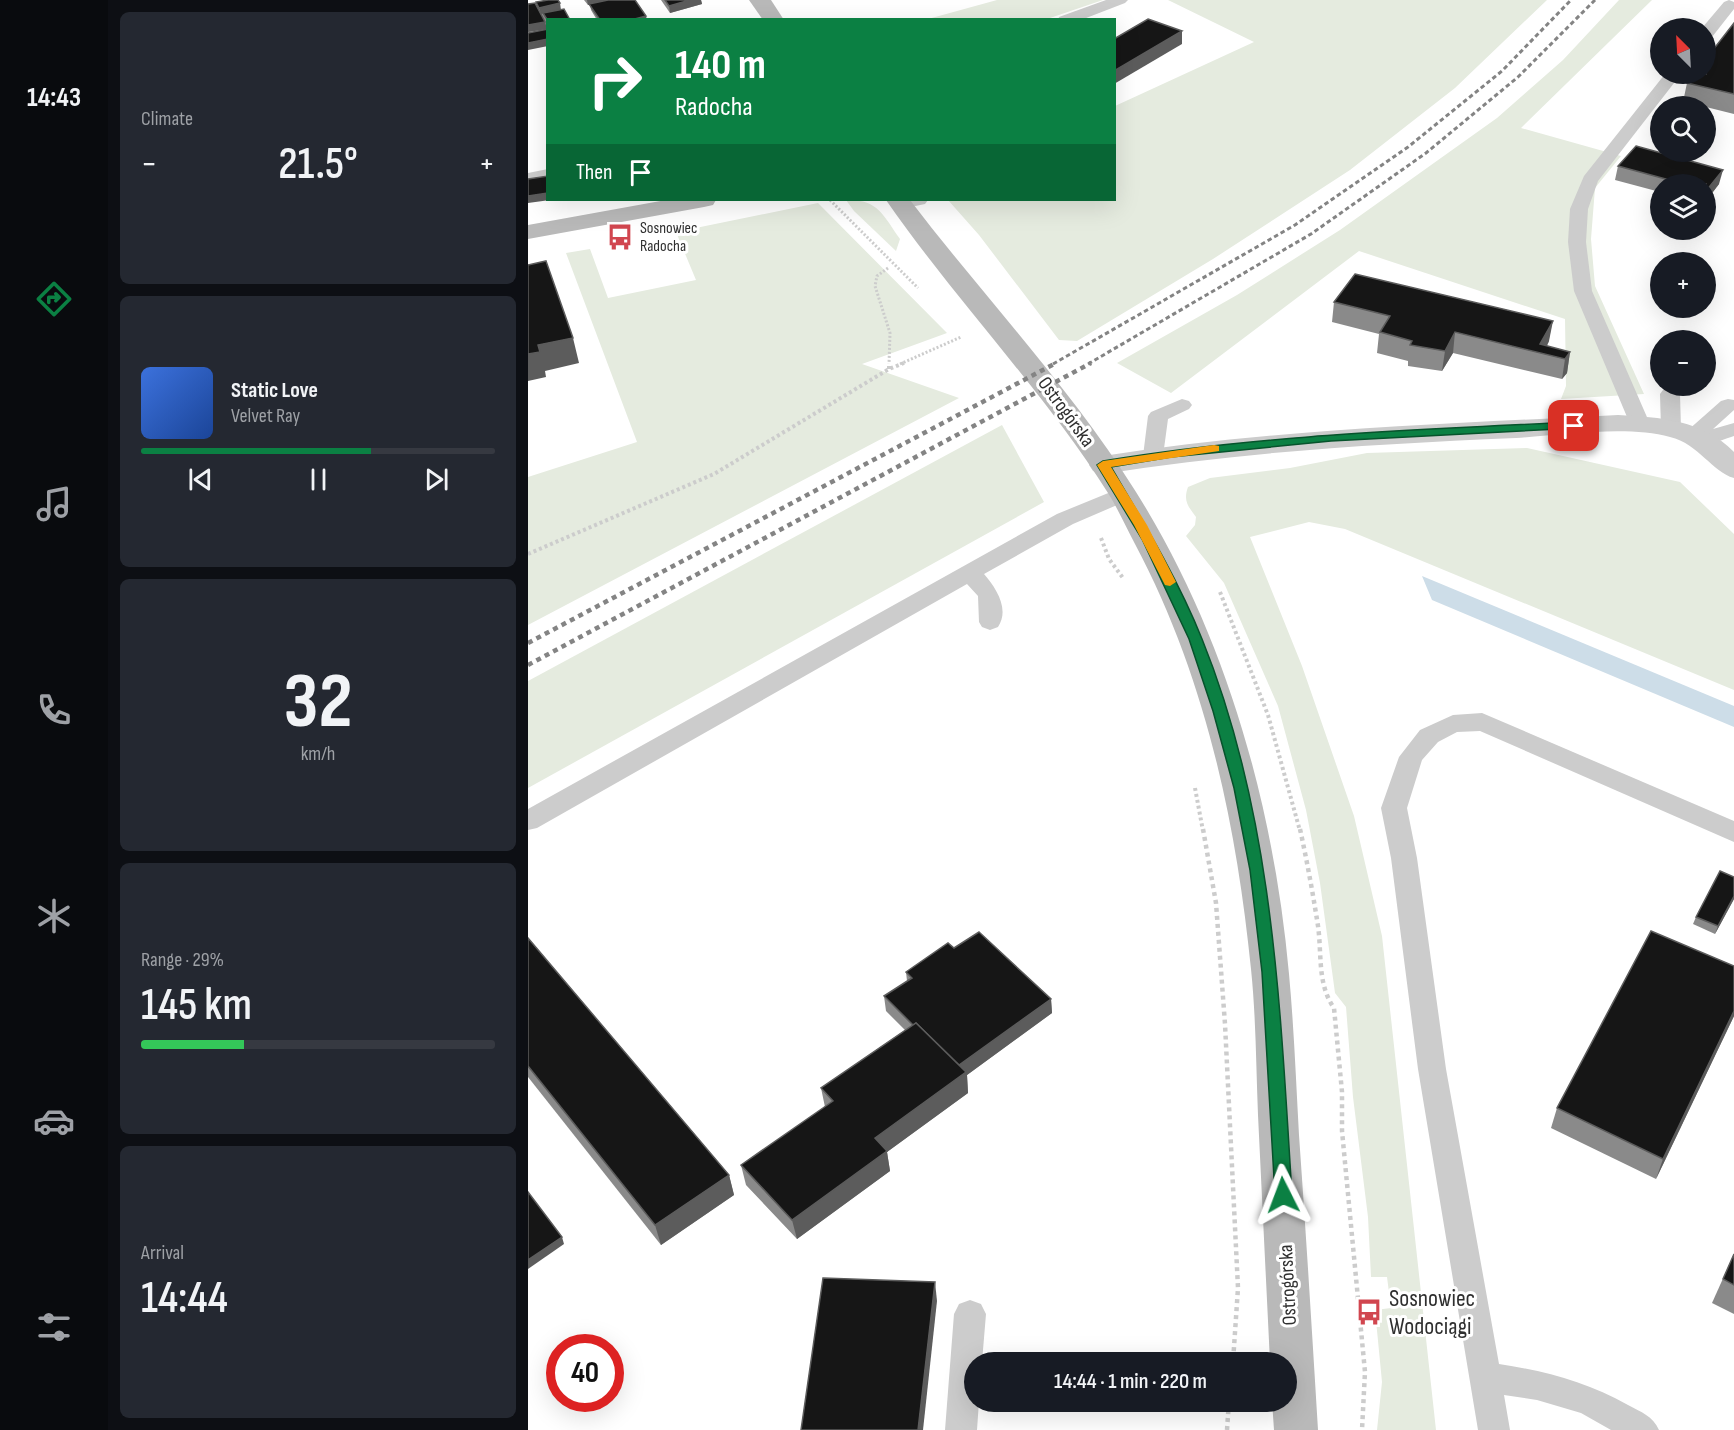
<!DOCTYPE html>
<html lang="en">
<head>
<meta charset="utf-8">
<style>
  :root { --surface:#171b24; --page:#242831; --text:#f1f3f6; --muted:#9ea1a6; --line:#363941; --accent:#0b8043 }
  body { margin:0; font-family:"Sofia Sans Condensed",sans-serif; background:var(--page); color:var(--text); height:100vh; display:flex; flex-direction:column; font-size:22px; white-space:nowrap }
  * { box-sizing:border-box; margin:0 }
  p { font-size:20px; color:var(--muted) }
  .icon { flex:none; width:33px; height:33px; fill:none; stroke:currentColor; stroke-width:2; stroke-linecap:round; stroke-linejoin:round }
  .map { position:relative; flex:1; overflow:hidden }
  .panel { display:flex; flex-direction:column; gap:12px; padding:12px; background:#0d0f14; width:420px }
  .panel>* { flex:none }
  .banner { position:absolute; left:18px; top:18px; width:570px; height:183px; border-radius:0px; box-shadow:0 6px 24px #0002; background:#0b8043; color:#fff; overflow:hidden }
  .needle { width:39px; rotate:336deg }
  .fabs { position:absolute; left:1122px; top:18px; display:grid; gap:12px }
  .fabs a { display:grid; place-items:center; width:66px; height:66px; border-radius:50%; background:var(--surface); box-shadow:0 6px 24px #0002; font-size:30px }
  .speed { position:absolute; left:18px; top:1334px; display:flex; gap:12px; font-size:30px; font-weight:700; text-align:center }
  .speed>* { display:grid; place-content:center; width:78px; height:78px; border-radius:50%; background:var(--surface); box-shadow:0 6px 24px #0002; line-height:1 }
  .speed .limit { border:9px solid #d22; background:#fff; color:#111 }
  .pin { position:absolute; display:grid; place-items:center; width:51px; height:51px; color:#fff; margin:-26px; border-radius:12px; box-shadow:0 3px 9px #0006 }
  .me { position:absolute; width:66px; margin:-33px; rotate:357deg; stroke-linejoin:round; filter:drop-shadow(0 0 4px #0008) }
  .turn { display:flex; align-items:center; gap:21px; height:126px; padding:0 30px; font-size:27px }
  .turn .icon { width:78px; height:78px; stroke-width:2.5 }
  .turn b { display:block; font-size:42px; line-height:51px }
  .then { display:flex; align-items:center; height:57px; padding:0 30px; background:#0003; gap:12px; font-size:22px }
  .big { font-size:45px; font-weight:600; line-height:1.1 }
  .panel .card { flex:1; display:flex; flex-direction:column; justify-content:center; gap:9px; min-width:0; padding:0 21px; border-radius:9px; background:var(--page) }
  .panel .dial { align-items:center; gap:0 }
  .dial b { font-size:78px; line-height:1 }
  .song { display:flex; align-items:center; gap:18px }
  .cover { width:72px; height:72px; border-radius:9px; background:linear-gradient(135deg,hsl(220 70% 55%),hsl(220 70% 35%)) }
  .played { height:6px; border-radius:3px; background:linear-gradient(90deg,var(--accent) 65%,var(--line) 65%) }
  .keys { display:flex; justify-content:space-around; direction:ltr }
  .heat { display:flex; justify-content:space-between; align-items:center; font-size:33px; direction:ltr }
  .charge { height:9px; border-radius:4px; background:linear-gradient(90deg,#34c759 29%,var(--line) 0) }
  .trip { position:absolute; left:436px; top:1352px; width:333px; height:60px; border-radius:30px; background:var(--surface); box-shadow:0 6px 24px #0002; font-weight:600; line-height:60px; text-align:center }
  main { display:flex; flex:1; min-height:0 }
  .tabs { display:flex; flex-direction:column; width:108px; justify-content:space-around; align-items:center; background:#090b0e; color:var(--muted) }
  .tabs .icon { width:42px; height:42px }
  .tabs .current { color:var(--accent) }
  .tabs b { font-size:27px; color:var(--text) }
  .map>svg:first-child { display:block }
  .green { fill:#e5ebdf }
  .water { fill:#cddde8 }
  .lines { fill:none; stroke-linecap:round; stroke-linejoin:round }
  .path-far2 { stroke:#ccc; stroke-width:3; stroke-dasharray:2 2; stroke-linecap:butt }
  .path-far1 { stroke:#ccc; stroke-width:4; stroke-dasharray:3 3; stroke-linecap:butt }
  .path { stroke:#ccc; stroke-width:4.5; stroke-dasharray:4 4; stroke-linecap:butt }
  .lane { fill:#ccc; fill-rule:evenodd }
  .street { fill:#ccc; fill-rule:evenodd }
  .secondary { fill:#b9b9b9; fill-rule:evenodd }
  .rail-far1 { stroke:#848484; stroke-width:3; stroke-dasharray:4.5 3; stroke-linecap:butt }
  .rail { stroke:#848484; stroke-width:4.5; stroke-dasharray:5 4.5; stroke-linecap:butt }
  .wall { fill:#8a8a8a }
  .shaded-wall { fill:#5c5c5c }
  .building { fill:#161616; stroke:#5c5c5c; stroke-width:1.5 }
  .route { fill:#0b8043; stroke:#07532c; stroke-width:1.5 }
  .slow { fill:#f59e0b }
  .labels { text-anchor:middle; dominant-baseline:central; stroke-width:6; stroke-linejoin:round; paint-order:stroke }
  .far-poi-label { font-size:16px; fill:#2f2f2f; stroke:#fff; text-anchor:start }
  .street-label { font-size:20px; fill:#2f2f2f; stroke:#fff }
  .near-poi-label { font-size:24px; fill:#2f2f2f; stroke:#fff; text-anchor:start }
</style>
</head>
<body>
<main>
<nav class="tabs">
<b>14:43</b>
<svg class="icon current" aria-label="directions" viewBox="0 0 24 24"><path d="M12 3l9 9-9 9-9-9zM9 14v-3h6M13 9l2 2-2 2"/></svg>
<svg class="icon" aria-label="music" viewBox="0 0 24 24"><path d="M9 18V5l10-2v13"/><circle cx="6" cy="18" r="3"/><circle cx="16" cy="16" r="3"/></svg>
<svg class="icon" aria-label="phone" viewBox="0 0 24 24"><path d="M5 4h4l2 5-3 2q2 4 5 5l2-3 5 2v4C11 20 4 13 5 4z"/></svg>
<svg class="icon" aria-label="climate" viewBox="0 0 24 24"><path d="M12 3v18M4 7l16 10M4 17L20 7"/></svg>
<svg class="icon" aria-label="car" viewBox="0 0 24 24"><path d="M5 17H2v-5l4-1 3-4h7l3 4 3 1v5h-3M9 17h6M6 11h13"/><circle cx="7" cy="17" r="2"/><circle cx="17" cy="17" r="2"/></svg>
<svg class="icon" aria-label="filters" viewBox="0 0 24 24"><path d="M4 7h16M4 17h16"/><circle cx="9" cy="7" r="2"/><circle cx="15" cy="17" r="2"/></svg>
</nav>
<section class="panel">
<div class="card"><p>Climate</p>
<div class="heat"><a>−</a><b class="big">21.5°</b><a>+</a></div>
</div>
<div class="card">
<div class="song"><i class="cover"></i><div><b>Static Love</b><p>Velvet Ray</p></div></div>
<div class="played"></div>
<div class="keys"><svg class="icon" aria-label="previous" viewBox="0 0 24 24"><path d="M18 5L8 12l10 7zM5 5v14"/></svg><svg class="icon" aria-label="pause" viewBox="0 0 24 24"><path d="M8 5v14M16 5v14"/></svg><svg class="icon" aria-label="next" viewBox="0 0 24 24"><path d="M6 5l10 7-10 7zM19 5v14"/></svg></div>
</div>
<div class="card dial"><b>32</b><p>km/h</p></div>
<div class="card"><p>Range · 29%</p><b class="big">145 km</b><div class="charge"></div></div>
<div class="card"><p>Arrival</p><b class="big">14:44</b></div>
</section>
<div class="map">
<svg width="1206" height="1430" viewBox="0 0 1206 1430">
  <rect width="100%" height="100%" fill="#fff"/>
  <!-- green -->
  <g class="green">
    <path d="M 469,0 L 575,0 L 519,19 L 400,19 Z"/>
    <path d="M 640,0 L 1019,0 L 927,88 L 822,170 L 685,259 L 549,341 L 531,340 L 451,235 L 420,200 L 586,200 L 587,106 L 726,42 Z"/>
    <path d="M 1091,0 L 1124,0 L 993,128 L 1093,156 L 1067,188 L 1063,239 L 1067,286 L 1116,394 L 1033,399 L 1038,386 L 1037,319 L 831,251 L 643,393 L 589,363 L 709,295 L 812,230 L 969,118 L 1035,60 Z"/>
    <path d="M 318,200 C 350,199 355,215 372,239 L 368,251 L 326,211 Z"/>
    <path d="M 290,203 L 419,333 L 334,364 L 431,398 L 0,625 L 0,477 L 109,442 L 38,253 L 62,249 L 80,298 L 168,280 L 148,232 Z"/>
    <path d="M 474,425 L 516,502 L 0,788 L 0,681 Z"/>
    <path d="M 999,448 L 1152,482 L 1206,534 L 1206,690 L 817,529 L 781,522 L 722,537 L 774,666 L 826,816 L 854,936 L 908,1430 L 849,1430 L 854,1382 L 847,1310 L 863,1308 L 859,1277 L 843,1277 L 840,1217 L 825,1097 L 818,1007 L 807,993 L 792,883 L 778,810 L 750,706 L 696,583 L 658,536 L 667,525 L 668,517 C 660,506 655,501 660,487 L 682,478 L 762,468 L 839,453 Z"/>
  </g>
  <!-- water -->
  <path class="water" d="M 894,576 L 1206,706 L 1206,727 L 904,600 Z"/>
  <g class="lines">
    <!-- path-far2 -->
    <g class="path-far2">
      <path d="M 302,200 L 390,288"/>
      <path d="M 360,268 L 349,276 L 347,286 L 362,333 L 361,364"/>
      <path d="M 372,364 L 433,337"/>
    </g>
    <!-- path-far1 -->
    <g class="path-far1">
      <path d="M 361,369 L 361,363"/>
      <path d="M 573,538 L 581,559 L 595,578"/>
      <path d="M 0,554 L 186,474 L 361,369 L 376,363"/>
      <path d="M 692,592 L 740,715 L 772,831"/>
      <path d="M 667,788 L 675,831"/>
    </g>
    <!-- path -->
    <g class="path">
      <path d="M 675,829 L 688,903 L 697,1024 L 710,1288 L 705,1362"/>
      <path d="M 772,829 C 779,861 785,894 790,926 C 794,954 789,984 806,1008 L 814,1092 L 814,1131 L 837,1372 L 834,1430"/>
      <path d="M 699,1430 L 701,1401"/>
    </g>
    <!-- lane -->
    <g class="lane">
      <path d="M 578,0 L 600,0 L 597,3 L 553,20 L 530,20 L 531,17 Z"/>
      <path d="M 1201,0 L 1206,2 L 1206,9 L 1184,37 L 1178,39 L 1178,28 L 1174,28 L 1196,2 Z"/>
      <path d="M 1137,74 L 1153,74 L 1070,181 L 1060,209 L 1058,242 L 1064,291 L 1122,424 L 1119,428 L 1112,430 L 1105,428 L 1102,424 L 1046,291 L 1040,242 L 1042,209 L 1056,176 Z"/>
      <path d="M 20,169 L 20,179 L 0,183 L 0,173 Z"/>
      <path d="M 367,200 L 400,200 L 397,204 L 373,209 L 367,208 L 364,204 Z"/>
      <path d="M 1142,388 L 1149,390 L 1152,394 L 1153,429 L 1150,433 L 1143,435 L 1136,433 L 1133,429 L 1132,394 L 1135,390 Z"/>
      <path d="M 654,399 L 661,401 L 664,405 L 661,409 L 640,419 L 635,456 L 632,461 L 625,462 L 618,461 L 615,456 L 620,416 L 623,412 Z"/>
      <path d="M 1200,399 L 1206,400 L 1206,410 L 1185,429 L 1206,423 L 1206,436 C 1190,441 1167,452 1156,435 L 1159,431 L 1193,401 Z"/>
      <path d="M 595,487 L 603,489 L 606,494 L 603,499 L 545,524 L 456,574 C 468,588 482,609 470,627 L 462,630 L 454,627 L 451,622 L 450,596 L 439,584 L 9,828 L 0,830 L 0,809 L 529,514 Z"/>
      <path d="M 954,713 L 1206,821 L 1206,842 L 952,731 L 929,732 L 910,742 L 894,760 L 879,808 L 889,858 L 918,1069 L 971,1364 C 1017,1371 1059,1382 1100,1405 C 1113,1412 1125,1416 1131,1430 L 1083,1430 L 1053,1413 L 1009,1400 L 976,1395 L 982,1430 L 950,1430 L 890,1069 L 863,858 L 853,808 L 871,757 L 892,730 L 925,715 Z"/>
      <path d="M 442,1300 L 453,1304 L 458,1314 L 454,1362 L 447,1362 L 447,1401 L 451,1401 L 449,1430 L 417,1430 L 426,1314 L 431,1304 Z"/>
    </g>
    <!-- street -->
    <path class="street" d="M 1090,415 C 1132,417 1175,420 1206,452 L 1206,478 C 1184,472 1171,444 1142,437 C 1100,425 1033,435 988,438 C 849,444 712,452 575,474 L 565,471 L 561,465 L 565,459 L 575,456 C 745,429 918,424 1090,415 Z"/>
    <!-- secondary -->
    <g class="secondary">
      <path d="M 221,0 L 243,0 L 256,20 L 235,20 Z"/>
      <path d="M 138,200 L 188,200 L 185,205 L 176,207 L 0,239 L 0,225 Z"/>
      <path d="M 358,200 L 382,200 C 456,297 542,387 608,492 C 698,635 746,807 761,974 C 766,1028 768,1081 771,1135 C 778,1233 784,1332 790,1430 L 746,1430 L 744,1401 L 759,1401 L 759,1362 L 742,1362 C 738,1280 734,1197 730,1115 C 728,1066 728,1017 723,969 C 708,821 677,676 607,544 C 598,527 590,509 580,493 C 514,389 428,301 358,200 Z"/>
    </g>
    <!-- rail-far1 -->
    <g class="rail-far1">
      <path d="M 525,364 L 767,225 L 880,147 L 974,71 L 1043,0"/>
      <path d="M 560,364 L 783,234 L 898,153 L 990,77 L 1067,0"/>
    </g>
    <!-- rail -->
    <g class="rail">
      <path d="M 0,643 L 528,363"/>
      <path d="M 0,665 L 563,363"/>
    </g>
  </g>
  <!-- wall -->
  <g class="wall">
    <path d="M 56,0 L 107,0 L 119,20 L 69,20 L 63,10 L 62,5 L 60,5 Z"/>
    <path d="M 133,0 L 173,0 L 174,4 L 142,13 Z"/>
    <path d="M 8,2 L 33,9 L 20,20 L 20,26 L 18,22 L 19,29 L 0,32 L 9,7 Z"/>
    <path d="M 1206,23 L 1206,114 L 1178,107 L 1178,106 L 1173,106 L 1159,103 L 1166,105 L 1166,106 L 1147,106 L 1155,102 L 1159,83 Z"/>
    <path d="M 1090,166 L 1191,184 L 1178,201 L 1178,184 L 1132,184 L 1132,192 L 1087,180 Z"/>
    <path d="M 806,302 L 1021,341 L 1019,346 L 1042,352 L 1039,373 L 1034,379 L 925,353 L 914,371 L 880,366 L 880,361 L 849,353 L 851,334 L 804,322 Z"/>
    <path d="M 1206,877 L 1206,899 L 1187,934 L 1165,924 L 1168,917 Z"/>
    <path d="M 0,938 L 201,1175 L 206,1195 L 133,1245 L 0,1077 Z"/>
    <path d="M 426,948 L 523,999 L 524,1013 L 439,1075 L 440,1093 L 359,1152 L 362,1171 L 269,1239 L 218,1185 L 213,1165 L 297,1107 L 293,1088 L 377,1030 L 358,1011 L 356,996 L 379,981 L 378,972 Z"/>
    <path d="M 1206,966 L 1206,1016 L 1128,1179 L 1023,1128 L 1029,1108 Z"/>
    <path d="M 1206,1254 L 1206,1314 L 1184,1303 Z"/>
  </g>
  <!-- shaded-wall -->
  <g class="shaded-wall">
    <path d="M 59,0 L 84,0 L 60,5 Z"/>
    <path d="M 162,0 L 173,0 L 174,4 L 142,13 L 141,6 Z"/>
    <path d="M 32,3 L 33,10 L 13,14 L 11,8 Z"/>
    <path d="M 118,16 L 119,20 L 103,20 Z"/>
    <path d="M 17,22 L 19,29 L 0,32 L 0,25 Z"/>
    <path d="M 654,31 L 654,44 L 586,84 L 586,71 Z"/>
    <path d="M 20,39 L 20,46 L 0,50 L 0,43 Z"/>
    <path d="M 1195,170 L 1191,184 L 1178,201 L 1178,191 Z"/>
    <path d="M 20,193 L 20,200 L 22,200 L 0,203 L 0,196 Z"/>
    <path d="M 1025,321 L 1021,341 L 1015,353 L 1012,344 Z"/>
    <path d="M 927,332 L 925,353 L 914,371 L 917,351 Z"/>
    <path d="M 45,338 L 51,363 L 17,371 L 18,377 L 0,381 L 0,354 L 10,345 Z"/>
    <path d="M 1042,352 L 1039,373 L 1034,379 L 1037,359 Z"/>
    <path d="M 1206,896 L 1206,899 L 1187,934 L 1190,926 Z"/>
    <path d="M 523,999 L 524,1013 L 439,1075 L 440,1093 L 359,1152 L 362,1171 L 269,1239 L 264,1220 L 347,1138 L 428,1067 Z"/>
    <path d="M 1206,1011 L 1206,1016 L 1128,1179 L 1135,1159 Z"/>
    <path d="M 201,1175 L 206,1195 L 133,1245 L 127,1225 Z"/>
    <path d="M 34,1237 L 36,1244 L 0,1269 L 0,1260 Z"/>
    <path d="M 407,1282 L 409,1301 L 395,1430 L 390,1430 Z"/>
  </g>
  <!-- building -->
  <g class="building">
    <path d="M 20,0 L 30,0 L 32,3 L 11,8 L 8,2 Z"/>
    <path d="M 80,0 L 107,0 L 118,16 L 103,20 L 72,20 L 61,4 Z"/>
    <path d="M 137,0 L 162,0 L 141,6 Z"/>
    <path d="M 7,3 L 17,22 L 0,25 L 0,4 Z"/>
    <path d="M 36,9 L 42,20 L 20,20 L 20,21 L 15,13 Z"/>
    <path d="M 620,19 L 654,31 L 586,71 L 586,39 Z"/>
    <path d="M 1206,23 L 1206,94 L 1159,83 L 1166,74 L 1178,74 L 1178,59 Z"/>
    <path d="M 20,29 L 20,39 L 0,43 L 0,33 Z"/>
    <path d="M 1152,101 L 1166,105 L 1165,106 L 1147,106 Z"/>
    <path d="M 1108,146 L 1195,170 L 1178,191 L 1178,184 L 1156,184 L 1090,166 Z"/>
    <path d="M 20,176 L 20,193 L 0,196 L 0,179 Z"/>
    <path d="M 18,261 L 45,338 L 10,345 L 12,352 L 0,354 L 0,265 Z"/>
    <path d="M 827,274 L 1025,321 L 1012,344 L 1042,352 L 1037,359 L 927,332 L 917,351 L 882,345 L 884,341 L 852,332 L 862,316 L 806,302 Z"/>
    <path d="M 1192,871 L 1206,877 L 1206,896 L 1190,926 L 1168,917 Z"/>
    <path d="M 1123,931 L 1206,966 L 1206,1011 L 1135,1159 L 1029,1108 Z"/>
    <path d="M 451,932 L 523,999 L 431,1065 L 388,1023 L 385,1025 L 356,996 L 384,978 L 378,972 L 420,943 L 426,948 Z"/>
    <path d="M 0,938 L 201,1175 L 127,1225 L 0,1066 Z"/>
    <path d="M 388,1023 L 438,1072 L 347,1138 L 359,1151 L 264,1220 L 213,1165 L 305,1101 L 293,1088 Z"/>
    <path d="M 0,1192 L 34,1237 L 0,1260 Z"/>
    <path d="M 1206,1254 L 1206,1285 L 1195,1279 Z"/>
    <path d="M 295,1278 L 407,1282 L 390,1430 L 273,1430 Z"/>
  </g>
  <!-- route -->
  <path class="route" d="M 1046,422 L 1050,424 L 1050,428 L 803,441 L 643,457 L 583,467 C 616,523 650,579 674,639 C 746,817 752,1007 764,1195 L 761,1201 L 755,1203 L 749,1201 L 747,1195 L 734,972 L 722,870 L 706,788 L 685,711 L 661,639 L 614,539 L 569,465 L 575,461 C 731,435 888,430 1046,422 Z"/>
  <!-- slow -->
  <path class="slow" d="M 686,445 L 691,446 L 691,451 L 583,467 L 619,525 L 648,582 L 642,586 L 637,585 L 606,525 L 569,465 L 575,461 Z"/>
  <!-- icons -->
  <defs>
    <g id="bus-bare" transform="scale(2.07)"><path d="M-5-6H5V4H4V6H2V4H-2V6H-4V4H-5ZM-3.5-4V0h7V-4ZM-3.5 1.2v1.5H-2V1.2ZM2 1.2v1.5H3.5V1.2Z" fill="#d1464f" stroke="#fff" stroke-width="2.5" paint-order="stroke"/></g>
  </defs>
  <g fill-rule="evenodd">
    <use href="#bus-bare" x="92" y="237"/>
    <use href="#bus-bare" x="841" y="1312"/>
  </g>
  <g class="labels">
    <!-- far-poi labels -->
    <g class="far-poi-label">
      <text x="112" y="228">Sosnowiec<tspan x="112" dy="18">Radocha</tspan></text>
    </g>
    <!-- street labels -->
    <g class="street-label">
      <text transform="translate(538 412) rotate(54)">Ostrogórska</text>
      <text transform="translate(760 1285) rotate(-93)">Ostrogórska</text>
    </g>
    <!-- near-poi labels -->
    <g class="near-poi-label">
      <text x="861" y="1298">Sosnowiec<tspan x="861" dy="28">Wodociągi</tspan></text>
    </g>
  </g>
</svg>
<div class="fabs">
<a><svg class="needle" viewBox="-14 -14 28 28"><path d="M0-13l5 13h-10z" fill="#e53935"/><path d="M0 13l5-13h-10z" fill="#9ea1a6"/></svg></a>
<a><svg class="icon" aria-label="search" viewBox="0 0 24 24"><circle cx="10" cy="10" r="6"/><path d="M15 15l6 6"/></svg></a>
<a><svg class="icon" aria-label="layers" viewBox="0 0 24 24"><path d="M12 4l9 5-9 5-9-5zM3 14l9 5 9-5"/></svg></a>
<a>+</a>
<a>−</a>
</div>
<div class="speed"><div class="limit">40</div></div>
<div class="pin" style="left:1046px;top:426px;background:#d93025"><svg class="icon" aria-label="arrive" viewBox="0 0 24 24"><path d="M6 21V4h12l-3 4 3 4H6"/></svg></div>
<svg class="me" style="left:755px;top:1195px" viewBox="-20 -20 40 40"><path d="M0-17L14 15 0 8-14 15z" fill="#0b8043" stroke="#fff" stroke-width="4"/></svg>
<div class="trip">14:44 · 1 min · 220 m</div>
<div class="banner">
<div class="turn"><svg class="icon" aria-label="right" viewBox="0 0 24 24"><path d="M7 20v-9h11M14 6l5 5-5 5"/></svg><div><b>140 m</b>Radocha</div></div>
<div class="then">Then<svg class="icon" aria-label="arrive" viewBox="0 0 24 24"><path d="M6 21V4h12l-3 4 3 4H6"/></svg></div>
</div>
</div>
</main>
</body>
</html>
